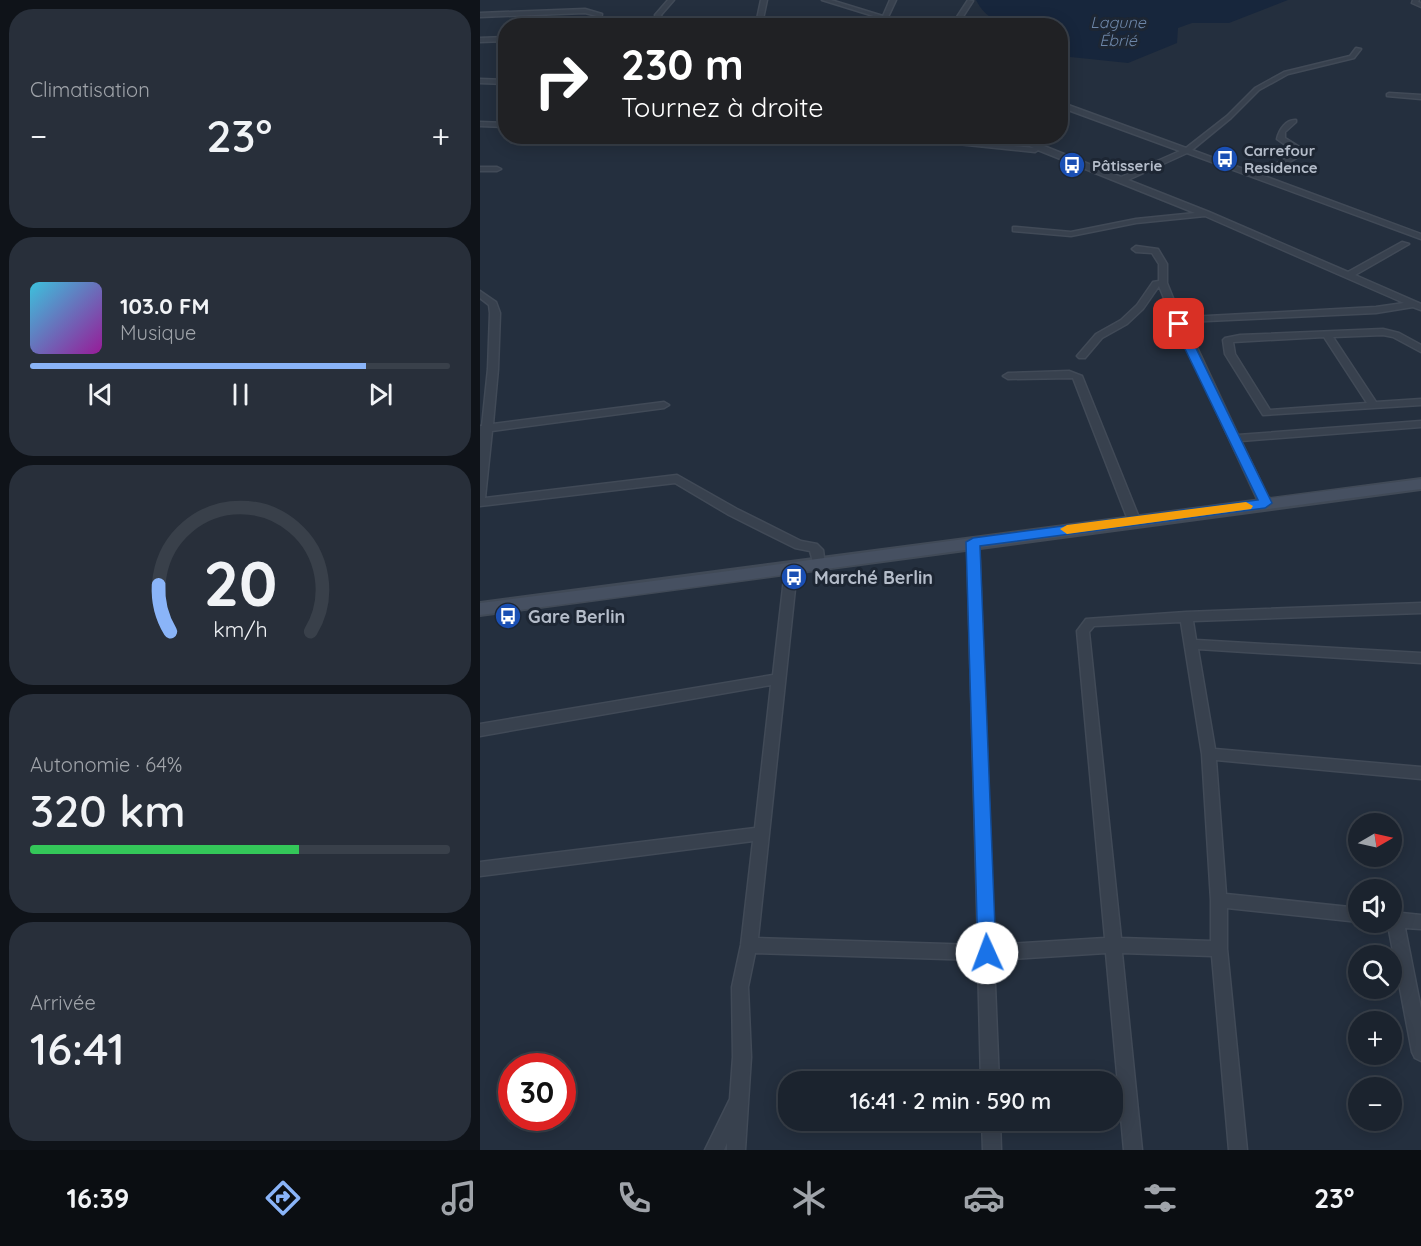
<!DOCTYPE html>
<html lang="fr">
<head>
<meta charset="utf-8">
<style>
  :root { --surface:#1b232e; --page:#282f3a; --text:#f1f3f6; --muted:#a0a4aa; --line:#39404a; --accent:#8ab4f8 }
  body { margin:0; font-family:Quicksand,sans-serif; background:var(--page); color:var(--text); height:100vh; display:flex; flex-direction:column; font-size:22px; white-space:nowrap }
  * { box-sizing:border-box; margin:0 }
  p { font-size:20px; color:var(--muted) }
  .icon { flex:none; width:33px; height:33px; fill:none; stroke:currentColor; stroke-width:2; stroke-linecap:round; stroke-linejoin:round }
  .map { position:relative; flex:1; overflow:hidden }
  .details { display:flex; flex-direction:column; gap:9px; padding:9px; background:#0f1319; width:480px }
  .details>* { flex:none }
  .hud { position:absolute; left:18px; top:18px; width:570px; height:126px; border-radius:24px; box-shadow:0 3px 15px #0003,0 0 0 2px var(--line); background:#202124; color:#fff; overflow:hidden }
  .needle { width:39px; rotate:81deg }
  .fabs { position:absolute; left:868px; top:813px; display:grid; gap:12px }
  .fabs a { display:grid; place-items:center; width:54px; height:54px; border-radius:50%; background:var(--surface); box-shadow:0 3px 15px #0003,0 0 0 2px var(--line); font-size:30px }
  .speed { position:absolute; left:18px; top:1053px; display:flex; gap:12px; font-size:30px; font-weight:700; text-align:center }
  .speed>* { display:grid; place-content:center; width:78px; height:78px; border-radius:50%; background:var(--surface); box-shadow:0 3px 15px #0003,0 0 0 2px var(--line); line-height:1 }
  .speed .limit { border:9px solid #d22; background:#fff; color:#111 }
  .pin { position:absolute; display:grid; place-items:center; width:51px; height:51px; color:#fff; margin:-26px; border-radius:12px; box-shadow:0 3px 9px #0006 }
  .me { position:absolute; width:66px; margin:-33px; rotate:358deg; stroke-linejoin:round; filter:drop-shadow(0 0 4px #0008) }
  .turn { display:flex; align-items:center; gap:21px; height:126px; padding:0 24px; font-size:27px }
  .turn .icon { width:78px; height:78px; stroke-width:2.5 }
  .turn b { display:block; font-size:42px; line-height:51px }
  .big { font-size:45px; font-weight:600; line-height:1.1 }
  .details .tile { flex:1; display:flex; flex-direction:column; justify-content:center; gap:9px; min-width:0; padding:0 21px; border-radius:24px; background:var(--page) }
  .details .dial { align-items:center; gap:0 }
  .dial svg { height:156px; overflow:visible; fill:none; stroke:var(--line); stroke-width:7; stroke-linecap:round; text-anchor:middle }
  .dial text { fill:var(--text); stroke:none }
  .song { display:flex; align-items:center; gap:18px }
  .cover { width:72px; height:72px; border-radius:9px; background:linear-gradient(135deg,hsl(190 70% 55%),hsl(300 70% 35%)) }
  .played { height:6px; border-radius:3px; background:linear-gradient(90deg,var(--accent) 80%,var(--line) 80%) }
  .keys { display:flex; justify-content:space-around; direction:ltr }
  .heat { display:flex; justify-content:space-between; align-items:center; font-size:33px; direction:ltr }
  .charge { height:9px; border-radius:4px; background:linear-gradient(90deg,#34c759 64%,var(--line) 0) }
  .trip { position:absolute; left:298px; top:1071px; width:345px; height:60px; border-radius:24px; background:var(--surface); box-shadow:0 3px 15px #0003,0 0 0 2px var(--line); font-weight:600; line-height:60px; text-align:center }
  .dock { display:flex; height:96px; justify-content:space-around; align-items:center; background:#0b0e12; color:var(--muted) }
  .dock .icon { width:42px; height:42px }
  .dock .selected { color:var(--accent) }
  .dock b { font-size:27px; color:var(--text) }
  main { display:flex; flex:1; min-height:0 }
  .map>svg:first-child { display:block }
  .water { fill:#17263c }
  .lines { fill:none; stroke-linecap:round; stroke-linejoin:round }
  .street-casing { stroke:#414a57; stroke-width:3 }
  .secondary-casing { stroke:#414a57; stroke-width:4 }
  .street { fill:#38414e; fill-rule:evenodd }
  .secondary { fill:#465061; fill-rule:evenodd }
  .route { fill:#1a73e8; stroke:#114b97; stroke-width:1.5 }
  .slow { fill:#f59e0b }
  .labels { text-anchor:middle; dominant-baseline:central; stroke-width:6; stroke-linejoin:round; paint-order:stroke }
  .far-poi-label { font-size:15px; font-weight:bold; fill:#b4bcc9; stroke:#1d2633; text-anchor:start }
  .far-water-label { font-size:16px; font-style:italic; fill:#6d86a8; stroke:#1d2633 }
  .poi-label { font-size:18px; font-weight:bold; fill:#b4bcc9; stroke:#1d2633; text-anchor:start }
</style>
</head>
<body>
<main>
<section class="details">
<div class="tile"><p>Climatisation</p>
<div class="heat"><a>−</a><b class="big">23°</b><a>+</a></div>
</div>
<div class="tile">
<div class="song"><i class="cover"></i><div><b>103.0 FM</b><p>Musique</p></div></div>
<div class="played"></div>
<div class="keys"><svg class="icon" aria-label="previous" viewBox="0 0 24 24"><path d="M18 5L8 12l10 7zM5 5v14"/></svg><svg class="icon" aria-label="pause" viewBox="0 0 24 24"><path d="M8 5v14M16 5v14"/></svg><svg class="icon" aria-label="next" viewBox="0 0 24 24"><path d="M6 5l10 7-10 7zM19 5v14"/></svg></div>
</div>
<div class="tile dial"><svg viewBox="0 0 100 80">
<path d="M14 69A42 42 0 1 1 86 69"/>
<path d="M14 69A42 42 0 0 1 8 45" stroke="#8ab4f8"/>
<text x="50" y="56" font-size="32" font-weight="700">20</text>
<text x="50" y="72" font-size="11">km/h</text>
</svg></div>
<div class="tile"><p>Autonomie · 64%</p><b class="big">320 km</b><div class="charge"></div></div>
<div class="tile"><p>Arrivée</p><b class="big">16:41</b></div>
</section>
<div class="map">
<svg width="941" height="1150" viewBox="0 0 941 1150">
  <rect width="100%" height="100%" fill="#242f3e"/>
  <!-- water -->
  <path class="water" d="M 496,0 L 808,0 L 749,23 L 712,23 L 698,28 L 697,43 L 648,63 L 581,56 L 580,26 C 548,26 513,33 496,0 Z"/>
  <g class="lines">
    <!-- street casing -->
    <g class="street-casing">
      <g id="street">
        <path d="M 188,0 L 194,0 L 181,15 L 184,26 L 178,26 L 175,15 Z"/>
        <path d="M 281,0 L 287,0 L 283,19 L 288,26 L 282,26 L 277,19 Z"/>
        <path d="M 342,0 L 351,0 L 403,16 L 410,0 L 416,0 L 408,17 L 434,26 L 423,26 L 405,20 L 395,26 L 387,26 L 400,18 Z"/>
        <path d="M 488,0 L 493,1 L 477,26 L 471,26 Z"/>
        <path d="M 933,0 L 939,0 L 938,2 L 941,3 L 941,7 L 932,3 Z"/>
        <path d="M 105,9 L 122,14 L 120,26 L 114,26 L 117,16 L 105,13 L 0,17 L 0,13 Z"/>
        <path d="M 26,37 L 26,41 L 0,42 L 0,38 Z"/>
        <path d="M 876,48 L 881,49 L 874,58 L 808,74 L 779,90 L 751,118 L 712,150 L 777,174 L 814,154 L 814,151 L 797,139 C 799,130 806,119 816,120 L 816,122 L 805,132 L 805,138 L 821,148 L 822,155 L 784,176 L 941,234 L 941,239 L 707,153 L 648,180 L 729,212 L 868,272 L 922,242 L 929,244 L 875,275 L 941,304 L 941,310 L 933,307 L 896,313 L 705,322 L 758,435 L 941,421 L 941,427 L 761,441 L 791,503 L 785,507 L 779,503 L 694,320 L 698,317 L 686,303 L 679,286 L 663,309 L 647,324 L 622,338 L 605,358 L 599,358 L 597,356 L 616,334 L 641,320 L 657,305 L 673,282 L 679,281 L 679,264 L 672,253 L 656,252 L 652,249 L 656,246 L 678,249 L 687,264 L 687,283 L 693,298 L 701,310 L 709,317 L 896,307 L 924,303 L 725,216 L 656,223 L 591,236 L 533,231 L 533,227 L 536,227 L 591,232 L 656,219 L 715,213 L 558,150 L 555,152 L 400,136 L 432,136 L 554,148 L 528,136 L 539,136 L 641,177 L 700,151 L 580,107 L 580,102 L 706,148 L 747,116 L 775,88 L 804,72 L 870,56 Z"/>
        <path d="M 0,79 L 26,80 L 26,84 L 0,83 Z"/>
        <path d="M 909,93 L 941,95 L 941,99 L 907,96 L 907,94 Z"/>
        <path d="M 0,122 L 26,123 L 26,127 L 0,126 Z"/>
        <path d="M 0,167 L 17,167 L 21,169 L 17,171 L 0,171 Z"/>
        <path d="M 0,291 L 16,302 L 20,313 L 18,369 L 13,424 L 184,402 L 189,405 L 184,408 L 12,431 L 5,498 L 197,475 L 257,509 L 321,541 L 337,544 L 343,550 L 345,566 L 343,569 L 335,569 L 330,551 L 315,548 L 249,515 L 195,483 L 0,506 L 0,426 L 2,426 L 8,369 L 10,313 L 9,305 L 0,298 Z"/>
        <path d="M 903,329 L 919,333 L 941,345 L 941,352 L 913,337 L 903,335 L 853,337 L 896,402 L 941,399 L 941,405 L 783,415 L 745,354 L 743,340 L 745,338 L 760,335 ZM 844,337 L 887,403 L 790,410 L 755,354 L 753,342 Z"/>
        <path d="M 589,371 L 602,376 L 660,520 L 658,523 L 654,524 L 648,520 L 593,378 L 528,379 L 523,376 L 528,373 Z"/>
        <path d="M 493,538 L 499,542 L 514,945 L 625,938 L 597,631 L 606,619 L 706,612 L 941,603 L 941,613 L 713,621 L 716,640 L 941,653 L 941,663 L 718,649 L 735,749 L 941,767 L 941,779 L 736,760 L 746,894 L 879,908 L 879,922 L 747,908 L 747,949 L 767,1150 L 749,1150 L 732,956 L 642,953 L 662,1150 L 644,1150 L 626,953 L 514,960 L 519,1082 L 501,1082 L 498,960 L 275,953 L 268,987 L 271,1057 L 265,1150 L 247,1150 L 247,1143 L 244,1150 L 225,1150 L 250,1099 L 253,1057 L 252,987 L 261,945 L 273,841 L 0,876 L 0,862 L 275,828 L 291,685 L 0,736 L 0,724 L 293,675 L 305,570 L 311,566 L 317,570 L 278,938 L 498,945 L 487,542 ZM 701,622 L 722,754 L 731,900 L 731,941 L 641,938 L 609,632 L 614,626 Z"/>
        <path d="M 912,912 L 941,915 L 941,929 L 925,928 L 941,1009 L 941,1061 L 935,1058 L 932,1052 L 908,925 L 906,922 L 912,922 Z"/>
        <path d="M 502,1120 L 520,1120 L 521,1150 L 503,1150 Z"/>
      </g>
    </g>
    <!-- secondary casing -->
    <g class="secondary-casing">
      <path id="secondary" d="M 941,479 L 941,489 C 627,529 314,575 0,615 L 0,603 C 314,564 627,518 941,479 Z"/>
    </g>
    <!-- street -->
    <use href="#street" class="street"/>
    <!-- secondary -->
    <use href="#secondary" class="secondary"/>
  </g>
  <!-- route -->
  <path class="route" d="M 695,321 L 704,324 L 792,503 L 785,508 L 500,546 L 516,953 L 513,959 L 507,962 L 500,959 L 498,953 L 486,542 L 493,538 L 778,500 L 693,324 Z"/>
  <!-- slow -->
  <path class="slow" d="M 766,502 L 773,506 L 771,509 L 587,534 L 580,529 L 587,525 Z"/>
  <!-- icons -->
  <defs>
    <g id="bus-disc" transform="scale(1.35)"><circle r="9.5" fill="#1a4fb4" stroke="#1d2633"/><path d="M-5-6H5V4H4V6H2V4H-2V6H-4V4H-5ZM-3.5-4V0h7V-4ZM-3.5 1.2v1.5H-2V1.2ZM2 1.2v1.5H3.5V1.2Z" fill="#fff"/></g>
  </defs>
  <g fill-rule="evenodd">
    <use href="#bus-disc" x="745" y="159"/>
    <use href="#bus-disc" x="592" y="165"/>
    <use href="#bus-disc" x="314" y="577"/>
    <use href="#bus-disc" x="28" y="616"/>
  </g>
  <g class="labels">
    <!-- far-poi labels -->
    <g class="far-poi-label">
      <text x="764" y="150">Carrefour<tspan x="764" dy="17">Residence</tspan></text>
      <text x="612" y="165">Pâtisserie</text>
    </g>
    <!-- far-water labels -->
    <g class="far-water-label">
      <text x="638" y="22">Lagune<tspan x="638" dy="18">Ébrié</tspan></text>
    </g>
    <!-- poi labels -->
    <g class="poi-label">
      <text x="334" y="577">Marché Berlin</text>
      <text x="48" y="616">Gare Berlin</text>
    </g>
  </g>
</svg>
<div class="fabs">
<a><svg class="needle" viewBox="-14 -14 28 28"><path d="M0-13l5 13h-10z" fill="#e53935"/><path d="M0 13l5-13h-10z" fill="#a0a4aa"/></svg></a>
<a><svg class="icon" aria-label="sound" viewBox="0 0 24 24"><path d="M4 9h4l5-4v14l-5-4H4zM17 9q2 3 0 6"/></svg></a>
<a><svg class="icon" aria-label="search" viewBox="0 0 24 24"><circle cx="10" cy="10" r="6"/><path d="M15 15l6 6"/></svg></a>
<a>+</a>
<a>−</a>
</div>
<div class="speed"><div class="limit">30</div></div>
<div class="pin" style="left:699px;top:324px;background:#d93025"><svg class="icon" aria-label="arrive" viewBox="0 0 24 24"><path d="M6 21V4h12l-3 4 3 4H6"/></svg></div>
<svg class="me" style="left:507px;top:953px" viewBox="-20 -20 40 40"><circle r="19" fill="#fff"/><path d="M0-13L10 11 0 6-10 11z" fill="#1a73e8"/></svg>
<div class="trip">16:41 · 2 min · 590 m</div>
<div class="hud">
<div class="turn"><svg class="icon" aria-label="right" viewBox="0 0 24 24"><path d="M7 20v-9h11M14 6l5 5-5 5"/></svg><div><b>230 m</b>Tournez à droite</div></div>
</div>
</div>
</main>
<nav class="dock">
<b>16:39</b>
<svg class="icon selected" aria-label="directions" viewBox="0 0 24 24"><path d="M12 3l9 9-9 9-9-9zM9 14v-3h6M13 9l2 2-2 2"/></svg>
<svg class="icon" aria-label="music" viewBox="0 0 24 24"><path d="M9 18V5l10-2v13"/><circle cx="6" cy="18" r="3"/><circle cx="16" cy="16" r="3"/></svg>
<svg class="icon" aria-label="phone" viewBox="0 0 24 24"><path d="M5 4h4l2 5-3 2q2 4 5 5l2-3 5 2v4C11 20 4 13 5 4z"/></svg>
<svg class="icon" aria-label="climate" viewBox="0 0 24 24"><path d="M12 3v18M4 7l16 10M4 17L20 7"/></svg>
<svg class="icon" aria-label="car" viewBox="0 0 24 24"><path d="M5 17H2v-5l4-1 3-4h7l3 4 3 1v5h-3M9 17h6M6 11h13"/><circle cx="7" cy="17" r="2"/><circle cx="17" cy="17" r="2"/></svg>
<svg class="icon" aria-label="filters" viewBox="0 0 24 24"><path d="M4 7h16M4 17h16"/><circle cx="9" cy="7" r="2"/><circle cx="15" cy="17" r="2"/></svg>
<b>23°</b>
</nav>
</body>
</html>
